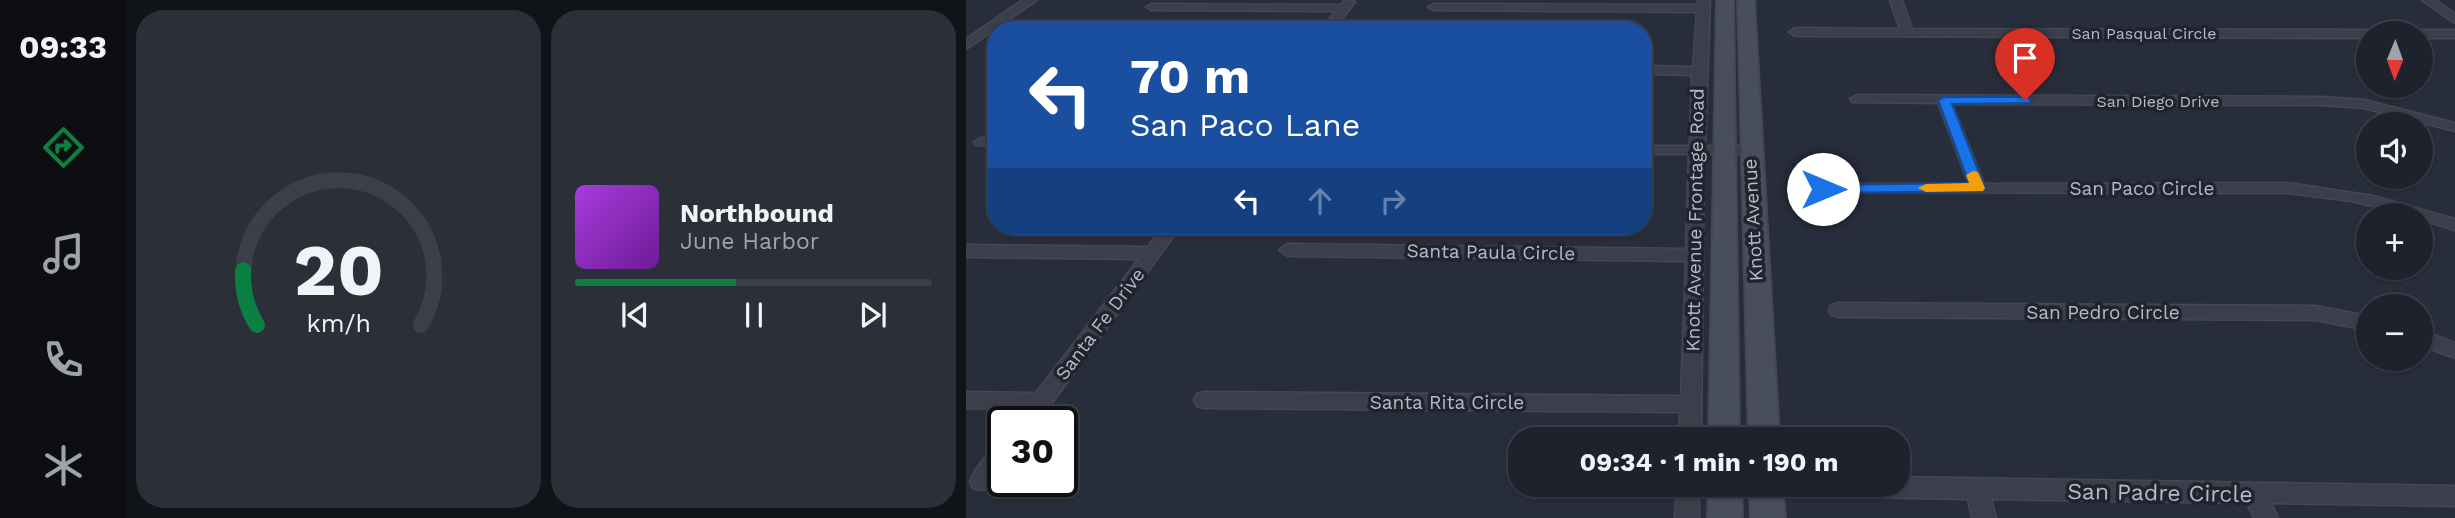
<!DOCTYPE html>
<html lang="en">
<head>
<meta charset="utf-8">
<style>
  :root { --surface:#1d222c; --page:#2a2f38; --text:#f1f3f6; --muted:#a0a4a9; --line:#3b3f48; --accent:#0b8043 }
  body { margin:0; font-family:"Work Sans",sans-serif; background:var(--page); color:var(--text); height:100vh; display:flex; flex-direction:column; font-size:26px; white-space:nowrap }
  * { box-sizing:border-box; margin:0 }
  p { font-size:23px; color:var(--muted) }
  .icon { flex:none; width:38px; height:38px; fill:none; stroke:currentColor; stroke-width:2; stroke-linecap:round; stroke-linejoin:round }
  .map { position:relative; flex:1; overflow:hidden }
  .panel { display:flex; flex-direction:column; gap:10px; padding:10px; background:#101318; width:840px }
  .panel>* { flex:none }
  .top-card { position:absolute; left:21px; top:21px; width:665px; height:214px; border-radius:28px; box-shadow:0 2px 5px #0004,0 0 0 2px var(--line); background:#1a4fa0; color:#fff; overflow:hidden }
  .needle { width:46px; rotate:181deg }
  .controls { position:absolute; left:1390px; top:21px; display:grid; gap:14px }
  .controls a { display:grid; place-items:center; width:77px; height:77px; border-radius:50%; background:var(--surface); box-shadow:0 2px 5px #0004,0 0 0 2px var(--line); font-size:35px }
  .speed { position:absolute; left:21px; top:406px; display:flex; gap:14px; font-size:35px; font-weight:700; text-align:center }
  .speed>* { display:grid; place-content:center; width:91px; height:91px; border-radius:50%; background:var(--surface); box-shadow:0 2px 5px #0004,0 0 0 2px var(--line); line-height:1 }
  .speed .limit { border:4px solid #111; border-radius:10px; background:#fff; color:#111 }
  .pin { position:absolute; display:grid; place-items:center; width:60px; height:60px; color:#fff; margin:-72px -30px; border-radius:50% 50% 50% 0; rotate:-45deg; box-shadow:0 0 7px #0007 }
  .pin .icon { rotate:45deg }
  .me { position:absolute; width:77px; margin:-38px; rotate:90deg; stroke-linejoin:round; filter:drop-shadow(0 0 5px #0008) }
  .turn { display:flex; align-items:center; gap:24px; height:147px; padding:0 28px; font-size:32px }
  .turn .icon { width:91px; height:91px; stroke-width:2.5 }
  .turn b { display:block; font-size:49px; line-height:60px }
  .lanes { display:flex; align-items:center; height:66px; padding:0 28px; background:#0003; justify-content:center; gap:35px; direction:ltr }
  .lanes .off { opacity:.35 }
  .panel .tile { flex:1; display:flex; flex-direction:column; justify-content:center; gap:10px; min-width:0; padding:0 24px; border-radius:28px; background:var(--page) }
  .panel .dial { align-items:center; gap:0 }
  .dial svg { height:182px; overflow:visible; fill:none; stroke:var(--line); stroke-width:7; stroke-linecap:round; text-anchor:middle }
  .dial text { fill:var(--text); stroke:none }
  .song { display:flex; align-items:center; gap:21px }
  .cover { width:84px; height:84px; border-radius:10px; background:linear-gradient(135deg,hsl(280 70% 55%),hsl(280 70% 35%)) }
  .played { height:7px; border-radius:4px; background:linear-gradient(90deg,var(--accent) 45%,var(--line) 45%) }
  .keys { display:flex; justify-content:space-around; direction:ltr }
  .panel .tiles { flex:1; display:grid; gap:10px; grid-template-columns:repeat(2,1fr) }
  .trip { position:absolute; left:542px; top:427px; width:402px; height:70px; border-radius:28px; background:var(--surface); box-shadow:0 2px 5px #0004,0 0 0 2px var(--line); font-weight:700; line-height:70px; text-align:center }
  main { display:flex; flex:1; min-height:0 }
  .tabs { display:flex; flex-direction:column; width:126px; justify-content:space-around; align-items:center; background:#0c0e12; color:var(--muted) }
  .tabs .icon { width:49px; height:49px }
  .tabs .on { color:var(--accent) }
  .tabs b { font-size:32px; color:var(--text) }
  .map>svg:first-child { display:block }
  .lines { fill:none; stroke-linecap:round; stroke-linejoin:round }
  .street-casing { stroke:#434853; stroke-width:3 }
  .secondary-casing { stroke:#434853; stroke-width:4 }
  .street { fill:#3a3f4b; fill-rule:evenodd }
  .secondary { fill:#494e5d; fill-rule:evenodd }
  .route { fill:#1a73e8; stroke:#114b97; stroke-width:2 }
  .slow { fill:#f59e0b }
  .labels { text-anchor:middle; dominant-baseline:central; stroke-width:7; stroke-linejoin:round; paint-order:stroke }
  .far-street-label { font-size:16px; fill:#b6bac6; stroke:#1f242f }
  .street-label { font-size:19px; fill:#b6bac6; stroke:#1f242f }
  .near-street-label { font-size:23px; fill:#b6bac6; stroke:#1f242f }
</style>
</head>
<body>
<main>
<nav class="tabs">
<b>09:33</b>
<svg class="icon on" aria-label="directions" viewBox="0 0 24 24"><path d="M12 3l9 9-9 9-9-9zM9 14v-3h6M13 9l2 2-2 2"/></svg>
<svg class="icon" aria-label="music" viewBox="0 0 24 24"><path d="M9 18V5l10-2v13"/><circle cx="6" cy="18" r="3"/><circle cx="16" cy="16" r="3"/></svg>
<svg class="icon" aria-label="phone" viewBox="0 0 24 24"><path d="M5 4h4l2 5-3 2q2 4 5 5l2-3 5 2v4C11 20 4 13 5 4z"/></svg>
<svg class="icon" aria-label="climate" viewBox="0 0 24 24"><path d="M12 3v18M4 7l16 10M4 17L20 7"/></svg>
</nav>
<section class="panel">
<div class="tiles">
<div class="tile dial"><svg viewBox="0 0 100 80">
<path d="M14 69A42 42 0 1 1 86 69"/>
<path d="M14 69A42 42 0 0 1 8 45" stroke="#0b8043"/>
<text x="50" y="56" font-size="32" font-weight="700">20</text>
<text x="50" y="72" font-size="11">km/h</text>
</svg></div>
<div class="tile">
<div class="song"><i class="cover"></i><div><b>Northbound</b><p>June Harbor</p></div></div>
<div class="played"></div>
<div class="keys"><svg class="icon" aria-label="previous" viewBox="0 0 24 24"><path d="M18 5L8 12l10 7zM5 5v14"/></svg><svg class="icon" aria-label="pause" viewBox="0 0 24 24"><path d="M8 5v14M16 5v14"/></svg><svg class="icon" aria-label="next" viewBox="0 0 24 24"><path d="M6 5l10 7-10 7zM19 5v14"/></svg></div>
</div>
</div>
</section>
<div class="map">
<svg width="1489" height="518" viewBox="0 0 1489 518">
  <rect width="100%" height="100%" fill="#272d3a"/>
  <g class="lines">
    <!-- street casing -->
    <g class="street-casing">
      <g id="street">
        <path d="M 57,0 L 71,0 L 0,49 L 0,39 Z"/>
        <path d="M 379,0 L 389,2 L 367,30 L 355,30 L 370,11 L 186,10 L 180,7 L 186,4 L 375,5 Z"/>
        <path d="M 732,0 L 744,0 L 739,146 L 783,146 L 790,150 L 783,154 L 738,154 L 735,439 L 713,439 L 714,412 L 238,408 L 231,406 L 228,400 L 231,394 L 238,392 L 715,396 L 720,261 L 322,256 L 313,250 L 322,244 L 720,249 L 723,154 L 677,154 L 677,146 L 724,146 L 726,75 L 677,74 L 677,66 L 727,67 L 731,12 L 468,10 L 462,7 L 468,4 L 732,5 Z"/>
        <path d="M 924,0 L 936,0 L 946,29 L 1402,30 L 1408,33 L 1402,33 L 1402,38 L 829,36 L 823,32 L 829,28 L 934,29 Z"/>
        <path d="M 1456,0 L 1469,0 L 1489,14 L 1489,23 Z"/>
        <path d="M 1454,30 L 1489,30 L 1489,38 L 1454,38 L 1454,33 L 1448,33 Z"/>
        <path d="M 891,95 L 1355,97 L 1398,100 L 1489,123 L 1489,131 L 1398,108 L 1355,105 L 986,104 L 1018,184 L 1322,183 L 1407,196 L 1489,219 L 1489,230 L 1454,219 L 1454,215 L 1443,215 L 1386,201 L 1322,193 L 851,192 L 849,189 L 851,186 L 857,184 L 1003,184 L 972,103 L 886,102 L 884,99 Z"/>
        <path d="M 15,138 L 30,138 L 30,146 L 10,145 L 8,142 Z"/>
        <path d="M 198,226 L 215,226 L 72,422 L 49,422 L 58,409 L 0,408 L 0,392 L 70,393 L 173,259 L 0,257 L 0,245 L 182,247 Z"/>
        <path d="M 872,303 L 1349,306 L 1402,316 L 1402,330 L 1349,320 L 872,317 L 865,315 L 863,310 L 865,305 Z"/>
        <path d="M 1454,330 L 1489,343 L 1489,358 L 1454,345 Z"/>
        <path d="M 37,443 C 37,461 34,498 7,488 L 4,481 C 10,468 23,448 37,443 Z"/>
        <path d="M 933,477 L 1489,486 L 1489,506 L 1305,503 L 1312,518 L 1288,518 L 1281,503 L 1025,499 L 1030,518 L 1006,518 L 1002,499 L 900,497 L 892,494 L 889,487 L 890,485 L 933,485 Z"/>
        <path d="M 711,485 L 733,485 L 733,518 L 709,518 Z"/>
      </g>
    </g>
    <!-- secondary casing -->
    <g class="secondary-casing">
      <g id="secondary">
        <path d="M 751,0 L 767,0 L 773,439 L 743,439 Z"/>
        <path d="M 772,0 L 788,0 L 813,439 L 783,439 Z"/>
        <path d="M 743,485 L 775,485 L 776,518 L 742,518 Z"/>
        <path d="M 784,485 L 816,485 L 819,518 L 785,518 Z"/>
      </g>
    </g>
    <!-- street -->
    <use href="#street" class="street"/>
    <!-- secondary -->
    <use href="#secondary" class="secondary"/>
  </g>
  <!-- route -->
  <path class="route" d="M 1059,97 L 1064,98 L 1064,103 L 986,104 L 1019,188 L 1017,191 L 857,193 L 850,189 L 857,185 L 1003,183 L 972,100 L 978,97 Z"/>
  <!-- slow -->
  <path class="slow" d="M 1007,171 L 1012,172 L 1019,188 L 1017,191 L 960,192 L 952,188 L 960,184 L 1003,183 L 1000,175 Z"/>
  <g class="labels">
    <!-- far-street labels -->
    <g class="far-street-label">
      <text x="1178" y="33">San Pasqual Circle</text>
      <text x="1192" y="101">San Diego Drive</text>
    </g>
    <!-- street labels -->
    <g class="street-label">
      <text x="1176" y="188">San Paco Circle</text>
      <text transform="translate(729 220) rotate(-89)">Knott Avenue Frontage Road</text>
      <text transform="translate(787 220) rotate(-93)">Knott Avenue</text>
      <text transform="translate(525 252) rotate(1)">Santa Paula Circle</text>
      <text x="1137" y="312">San Pedro Circle</text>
      <text transform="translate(134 324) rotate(-53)">Santa Fe Drive</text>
      <text x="481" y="402">Santa Rita Circle</text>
    </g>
    <!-- near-street labels -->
    <g class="near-street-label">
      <text transform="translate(1194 493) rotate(1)">San Padre Circle</text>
    </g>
  </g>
</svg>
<div class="controls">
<a><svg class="needle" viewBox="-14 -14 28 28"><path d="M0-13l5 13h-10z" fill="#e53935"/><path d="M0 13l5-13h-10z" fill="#a0a4a9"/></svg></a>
<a><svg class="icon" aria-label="sound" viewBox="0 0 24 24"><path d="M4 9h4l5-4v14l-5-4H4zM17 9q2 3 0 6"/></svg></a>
<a>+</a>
<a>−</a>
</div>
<div class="speed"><div class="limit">30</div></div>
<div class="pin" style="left:1059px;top:100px;background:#d93025"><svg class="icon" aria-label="arrive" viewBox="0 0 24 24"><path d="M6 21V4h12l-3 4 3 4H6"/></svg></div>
<svg class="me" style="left:857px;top:189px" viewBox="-20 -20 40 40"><circle r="19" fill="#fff"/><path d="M0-13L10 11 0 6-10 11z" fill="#1a73e8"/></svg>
<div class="trip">09:34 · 1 min · 190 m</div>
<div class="top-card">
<div class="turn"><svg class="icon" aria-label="left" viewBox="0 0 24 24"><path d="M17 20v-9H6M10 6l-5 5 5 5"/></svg><div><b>70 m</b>San Paco Lane</div></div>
<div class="lanes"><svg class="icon" aria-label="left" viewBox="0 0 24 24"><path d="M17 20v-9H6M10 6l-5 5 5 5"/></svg><svg class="icon off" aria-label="ahead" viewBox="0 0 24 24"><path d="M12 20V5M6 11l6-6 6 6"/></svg><svg class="icon off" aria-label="right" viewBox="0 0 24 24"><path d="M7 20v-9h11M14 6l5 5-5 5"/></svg></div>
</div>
</div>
</main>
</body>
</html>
